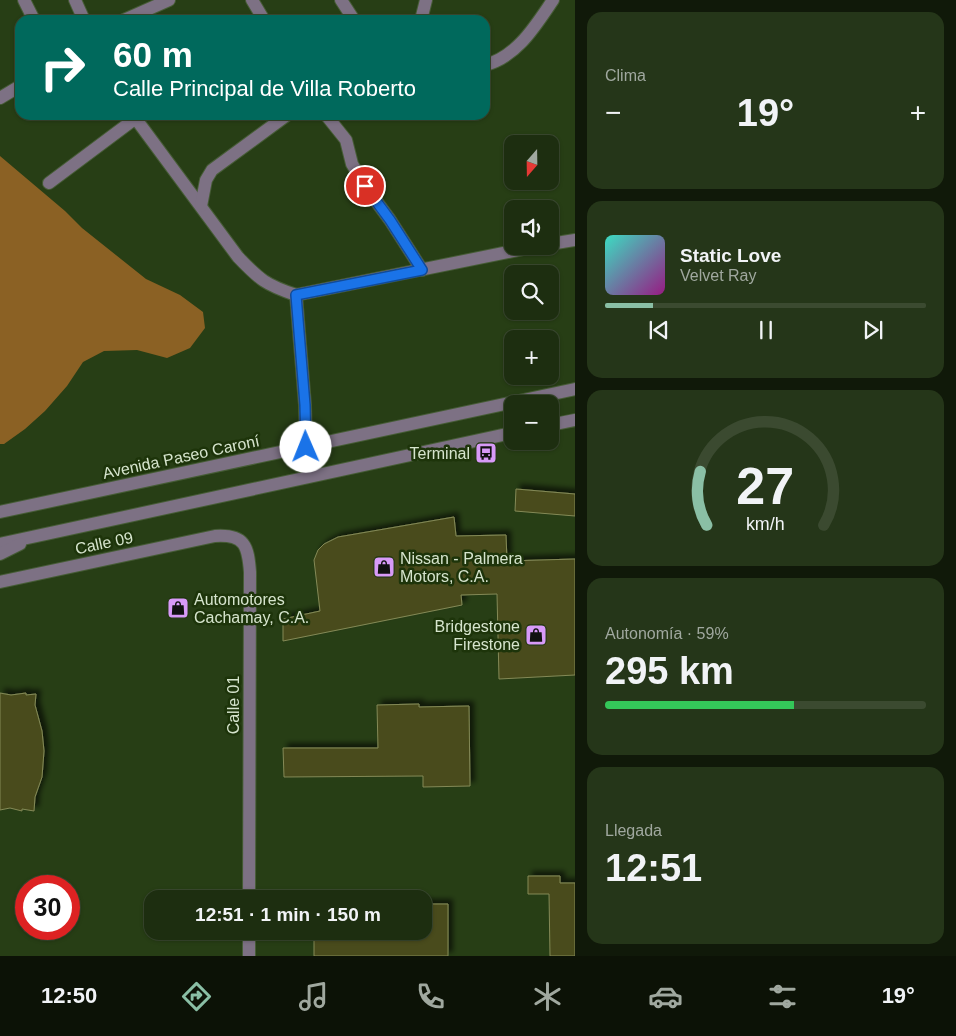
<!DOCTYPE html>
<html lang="es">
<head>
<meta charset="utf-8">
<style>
  :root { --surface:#1d2e10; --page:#253619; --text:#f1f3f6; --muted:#a0a89f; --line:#3b4a30; --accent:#8abfa5 }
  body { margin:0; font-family:Helvetica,sans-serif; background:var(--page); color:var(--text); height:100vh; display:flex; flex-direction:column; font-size:19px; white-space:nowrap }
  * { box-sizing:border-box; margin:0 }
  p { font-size:16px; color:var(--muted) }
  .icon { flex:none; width:28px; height:28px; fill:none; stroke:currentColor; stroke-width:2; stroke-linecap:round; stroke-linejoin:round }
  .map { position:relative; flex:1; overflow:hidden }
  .details { display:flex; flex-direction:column; gap:12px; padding:12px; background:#101909; width:381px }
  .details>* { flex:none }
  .top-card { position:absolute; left:15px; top:15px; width:475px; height:105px; border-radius:15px; box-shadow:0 1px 4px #0004,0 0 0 1px var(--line); background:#00695c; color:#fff; overflow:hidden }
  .needle { width:32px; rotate:200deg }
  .fabs { position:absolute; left:504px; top:135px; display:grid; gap:10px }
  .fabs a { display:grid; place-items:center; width:55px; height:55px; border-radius:10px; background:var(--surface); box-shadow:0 1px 4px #0004,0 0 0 1px var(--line); font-size:25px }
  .speed { position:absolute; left:15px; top:875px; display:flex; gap:10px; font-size:25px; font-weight:700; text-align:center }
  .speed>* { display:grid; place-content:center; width:65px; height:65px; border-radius:50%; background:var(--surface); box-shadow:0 1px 4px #0004,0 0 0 1px var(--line); line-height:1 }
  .speed .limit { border:8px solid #d22; background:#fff; color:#111 }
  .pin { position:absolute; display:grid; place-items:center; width:42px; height:42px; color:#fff; margin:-21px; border:2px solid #fff; border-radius:50%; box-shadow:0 1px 5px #0007 }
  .me { position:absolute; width:55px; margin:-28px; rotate:359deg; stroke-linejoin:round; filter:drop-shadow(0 0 4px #0008) }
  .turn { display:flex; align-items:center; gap:18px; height:105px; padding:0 15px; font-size:22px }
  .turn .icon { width:65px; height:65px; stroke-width:2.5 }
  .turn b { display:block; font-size:35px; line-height:42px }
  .big { font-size:38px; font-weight:700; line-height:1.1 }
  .details .card { flex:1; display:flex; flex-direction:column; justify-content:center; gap:8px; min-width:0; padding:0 18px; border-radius:15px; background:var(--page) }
  .details .dial { align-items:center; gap:0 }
  .dial svg { height:130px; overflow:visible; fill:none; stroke:var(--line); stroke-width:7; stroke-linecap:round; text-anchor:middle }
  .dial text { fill:var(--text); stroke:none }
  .song { display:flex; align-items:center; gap:15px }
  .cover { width:60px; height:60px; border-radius:8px; background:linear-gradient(135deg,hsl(170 70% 55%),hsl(310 70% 35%)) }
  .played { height:5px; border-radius:2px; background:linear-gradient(90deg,var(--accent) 15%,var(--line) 15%) }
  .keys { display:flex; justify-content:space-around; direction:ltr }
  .heat { display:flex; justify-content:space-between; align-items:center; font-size:28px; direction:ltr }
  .charge { height:8px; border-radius:4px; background:linear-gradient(90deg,#34c759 59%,var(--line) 0) }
  .trip { position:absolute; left:144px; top:890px; width:288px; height:50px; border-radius:15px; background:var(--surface); box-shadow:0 1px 4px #0004,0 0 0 1px var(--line); font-weight:700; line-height:50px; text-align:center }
  .menu { display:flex; height:80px; justify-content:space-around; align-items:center; background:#0c1206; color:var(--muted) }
  .menu .icon { width:35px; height:35px }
  .menu .current { color:var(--accent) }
  .menu b { font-size:22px; color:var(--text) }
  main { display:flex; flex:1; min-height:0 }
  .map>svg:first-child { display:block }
  .forest { fill:#8b6124 }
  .building { fill:#484c1b; stroke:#848957; filter:url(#shadow) }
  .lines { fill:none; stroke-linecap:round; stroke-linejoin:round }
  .minor-casing { stroke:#465c36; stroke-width:14 }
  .minor { stroke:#7d7184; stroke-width:12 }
  .route-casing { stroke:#114b97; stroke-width:12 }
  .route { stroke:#1a73e8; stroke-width:9 }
  .labels { text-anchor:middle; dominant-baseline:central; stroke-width:5; stroke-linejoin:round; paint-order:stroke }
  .poi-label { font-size:16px; fill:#d6e4cd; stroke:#1d340a; text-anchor:end }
  .street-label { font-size:16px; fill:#d6e4cd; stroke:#1d340a }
</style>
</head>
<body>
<main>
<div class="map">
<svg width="575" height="956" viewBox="0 0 575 956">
  <defs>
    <filter id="shadow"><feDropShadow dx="4.5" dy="-4.5" stdDeviation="2.5" flood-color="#0009"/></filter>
  </defs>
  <rect width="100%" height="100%" fill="#273e15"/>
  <!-- forest -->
  <path class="forest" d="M 0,156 L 65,211 L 82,228 L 146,279 L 180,295 L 203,312 L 205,328 L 190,348 L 167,358 L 137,350 L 104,351 L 83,362 L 67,386 L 45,411 L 25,429 L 4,444 L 0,444 Z"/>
  <!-- building -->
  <g class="building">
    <path d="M 516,489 L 575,494 L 575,516 L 515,511 Z"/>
    <path d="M 454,517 L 456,536 L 506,535 L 507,561 L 575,559 L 575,675 L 499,679 L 497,594 L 461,595 L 462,605 L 283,641 L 283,619 L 320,611 L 314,560 L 318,550 L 324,544 L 338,537 Z"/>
    <path d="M 0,693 L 11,695 L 26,693 L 26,695 L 36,694 L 35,705 L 42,731 L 44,751 L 42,777 L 35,797 L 34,811 L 22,809 L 22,811 L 10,808 L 0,810 Z"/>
    <path d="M 419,704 L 419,707 L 469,706 L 470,786 L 423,787 L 423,776 L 284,777 L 283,748 L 378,748 L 377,705 Z"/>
    <path d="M 528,876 L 560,876 L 560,883 L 575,883 L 575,956 L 550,956 L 549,894 L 528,894 Z"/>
    <path d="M 422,904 L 448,904 L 448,956 L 314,956 L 314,931 L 422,931 Z"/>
  </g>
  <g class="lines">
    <!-- minor casing -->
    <g class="minor-casing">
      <g id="minor">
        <path d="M 24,0 L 34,20"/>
        <path d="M 75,0 L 84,20"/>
        <path d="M 252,0 L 264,20"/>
        <path d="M 341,0 L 354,20"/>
        <path d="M 124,20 L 169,0"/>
        <path d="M 421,20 L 426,0"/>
        <path d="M 485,65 C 517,57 536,25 553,0"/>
        <path d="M 0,98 L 20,86"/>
        <path d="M 133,115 L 238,257 C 260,280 266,285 296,295 L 538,246"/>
        <path d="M 326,115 L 346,140 L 352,164 L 365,186 L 390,220 L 422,270"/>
        <path d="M 49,183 L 140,115"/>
        <path d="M 201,206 L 206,180 L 212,170 L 287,115"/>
        <path d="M 550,244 L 575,240"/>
        <path d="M 296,295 L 305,405 L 306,447"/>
        <path d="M 550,425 L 575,420"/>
        <path d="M 0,512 L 575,389"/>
        <path d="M 0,544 L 512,433"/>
        <path d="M 0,554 L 20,544"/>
        <path d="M 0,582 L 215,536 C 245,534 248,546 250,572 L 249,899"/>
        <path d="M 249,956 L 249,931"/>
      </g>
    </g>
    <!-- minor -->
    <use href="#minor" class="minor"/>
  </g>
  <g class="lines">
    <!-- route casing -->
    <g class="route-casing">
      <path id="route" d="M 306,447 L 305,405 L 296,295 L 422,270 L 390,220 L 365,186"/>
    </g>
    <!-- route -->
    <use href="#route" class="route"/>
  </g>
  <!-- icons -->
  <defs>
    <g id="bus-square" transform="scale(1.125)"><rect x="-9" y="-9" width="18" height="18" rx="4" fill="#d89af8" stroke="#1d340a"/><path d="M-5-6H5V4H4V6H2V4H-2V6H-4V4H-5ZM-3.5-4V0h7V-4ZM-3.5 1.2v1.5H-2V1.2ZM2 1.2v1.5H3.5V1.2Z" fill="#111"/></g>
    <g id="shop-square" transform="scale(1.125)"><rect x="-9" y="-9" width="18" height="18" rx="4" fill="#d89af8" stroke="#1d340a"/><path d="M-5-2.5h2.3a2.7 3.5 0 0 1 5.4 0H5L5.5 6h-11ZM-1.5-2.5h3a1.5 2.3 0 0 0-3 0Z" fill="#111"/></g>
  </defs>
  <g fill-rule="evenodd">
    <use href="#bus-square" x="486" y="453"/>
    <use href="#shop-square" x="384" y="567"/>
    <use href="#shop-square" x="178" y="608"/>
    <use href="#shop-square" x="536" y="635"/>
  </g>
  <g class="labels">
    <!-- poi labels -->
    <g class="poi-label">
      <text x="470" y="453">Terminal</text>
      <text x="400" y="558" text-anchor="start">Nissan - Palmera<tspan x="400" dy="18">Motors, C.A.</tspan></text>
      <text x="194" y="599" text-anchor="start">Automotores<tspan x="194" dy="18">Cachamay, C.A.</tspan></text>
      <text x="520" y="626">Bridgestone<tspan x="520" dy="18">Firestone</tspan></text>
    </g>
    <!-- street labels -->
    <g class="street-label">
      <text transform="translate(181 457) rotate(-12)">Avenida Paseo Caroní</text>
      <text transform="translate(104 543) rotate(-12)">Calle 09</text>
      <text transform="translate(233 705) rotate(-90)">Calle 01</text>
    </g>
  </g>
</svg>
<div class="fabs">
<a><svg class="needle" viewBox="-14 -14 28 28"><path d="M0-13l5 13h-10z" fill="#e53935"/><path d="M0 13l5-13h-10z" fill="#a0a89f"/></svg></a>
<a><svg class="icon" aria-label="sound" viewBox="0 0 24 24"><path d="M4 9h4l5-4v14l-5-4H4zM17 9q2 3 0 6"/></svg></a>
<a><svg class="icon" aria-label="search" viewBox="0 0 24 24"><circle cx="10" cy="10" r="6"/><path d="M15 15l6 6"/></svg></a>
<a>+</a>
<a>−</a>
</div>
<div class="speed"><div class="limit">30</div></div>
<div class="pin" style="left:365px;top:186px;background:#d93025"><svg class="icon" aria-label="arrive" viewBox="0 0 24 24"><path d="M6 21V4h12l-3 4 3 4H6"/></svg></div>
<svg class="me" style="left:306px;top:447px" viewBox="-20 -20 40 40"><circle r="19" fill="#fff"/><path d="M0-13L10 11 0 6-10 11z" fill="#1a73e8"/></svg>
<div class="trip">12:51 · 1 min · 150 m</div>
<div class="top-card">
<div class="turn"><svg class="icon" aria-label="right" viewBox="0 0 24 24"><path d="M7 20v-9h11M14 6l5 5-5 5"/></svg><div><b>60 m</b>Calle Principal de Villa Roberto</div></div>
</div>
</div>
<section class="details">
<div class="card"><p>Clima</p>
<div class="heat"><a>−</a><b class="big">19°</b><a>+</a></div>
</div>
<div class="card">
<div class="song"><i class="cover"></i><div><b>Static Love</b><p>Velvet Ray</p></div></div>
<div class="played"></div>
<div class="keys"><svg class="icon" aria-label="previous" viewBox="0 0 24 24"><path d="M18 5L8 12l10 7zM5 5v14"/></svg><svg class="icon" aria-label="pause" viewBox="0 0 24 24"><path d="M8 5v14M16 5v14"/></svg><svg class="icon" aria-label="next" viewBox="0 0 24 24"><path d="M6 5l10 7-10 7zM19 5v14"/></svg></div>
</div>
<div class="card dial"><svg viewBox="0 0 100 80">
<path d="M14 69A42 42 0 1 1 86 69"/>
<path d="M14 69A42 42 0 0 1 10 36" stroke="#8abfa5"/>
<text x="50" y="56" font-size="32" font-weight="700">27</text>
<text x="50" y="72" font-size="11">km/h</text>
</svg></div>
<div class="card"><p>Autonomía · 59%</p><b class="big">295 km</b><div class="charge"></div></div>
<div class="card"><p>Llegada</p><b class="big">12:51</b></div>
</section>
</main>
<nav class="menu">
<b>12:50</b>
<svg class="icon current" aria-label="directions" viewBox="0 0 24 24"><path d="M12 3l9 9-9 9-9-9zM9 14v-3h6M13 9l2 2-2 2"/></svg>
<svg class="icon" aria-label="music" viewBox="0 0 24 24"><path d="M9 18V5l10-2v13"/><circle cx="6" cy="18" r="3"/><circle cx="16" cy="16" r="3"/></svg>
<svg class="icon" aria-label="phone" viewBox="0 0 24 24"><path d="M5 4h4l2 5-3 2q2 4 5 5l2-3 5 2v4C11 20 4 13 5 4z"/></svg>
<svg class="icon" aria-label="climate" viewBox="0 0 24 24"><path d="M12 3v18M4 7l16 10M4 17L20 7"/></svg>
<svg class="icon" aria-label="car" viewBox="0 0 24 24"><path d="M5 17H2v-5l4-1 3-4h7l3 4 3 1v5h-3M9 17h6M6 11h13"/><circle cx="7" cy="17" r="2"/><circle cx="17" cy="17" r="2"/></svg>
<svg class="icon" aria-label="filters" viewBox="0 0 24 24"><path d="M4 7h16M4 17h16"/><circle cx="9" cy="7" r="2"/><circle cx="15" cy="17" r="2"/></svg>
<b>19°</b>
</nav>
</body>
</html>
